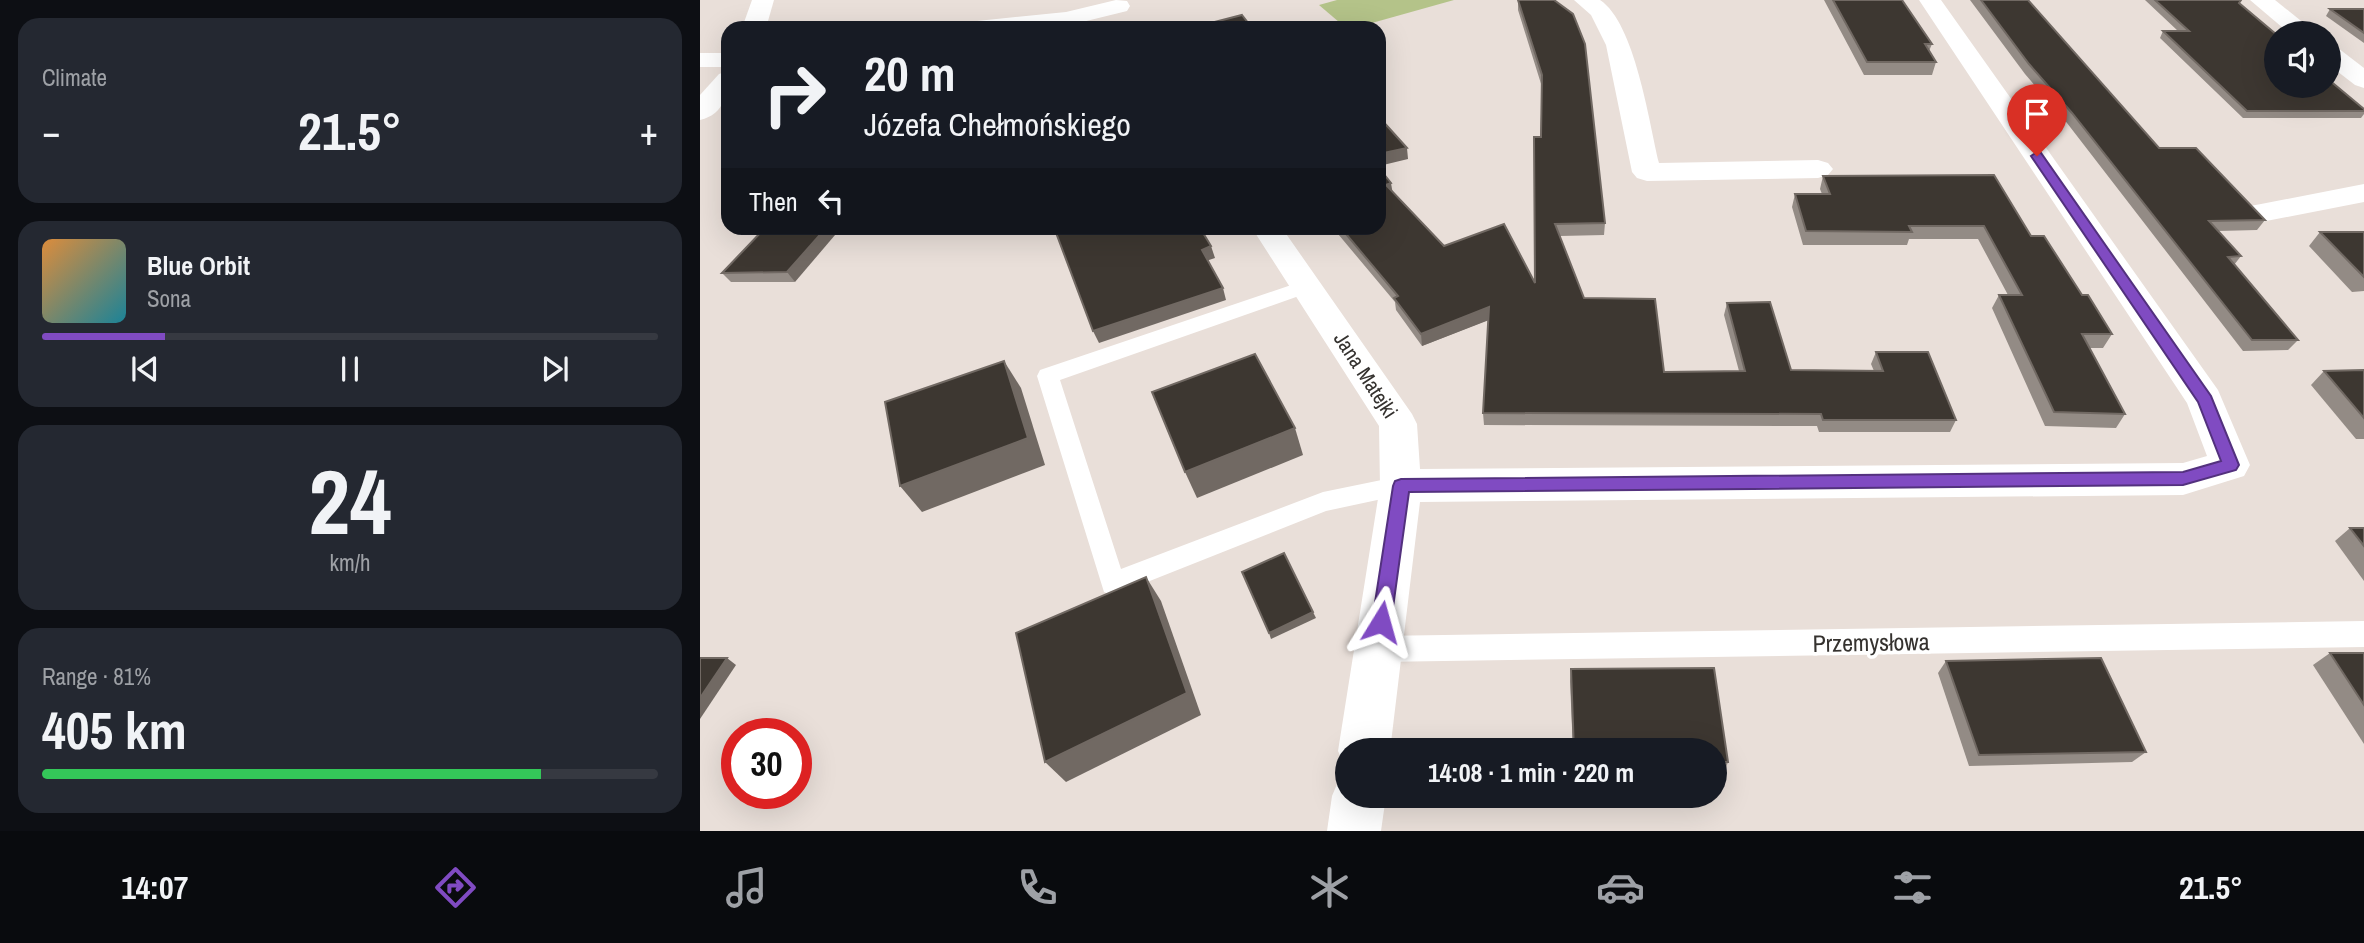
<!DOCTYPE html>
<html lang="en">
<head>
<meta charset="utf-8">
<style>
  :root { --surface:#171b24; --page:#242831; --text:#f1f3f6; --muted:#9ea1a6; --line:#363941; --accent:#804bc2 }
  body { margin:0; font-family:"Archivo Narrow",sans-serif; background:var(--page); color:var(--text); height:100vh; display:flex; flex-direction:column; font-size:26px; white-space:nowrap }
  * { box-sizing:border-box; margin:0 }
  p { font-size:23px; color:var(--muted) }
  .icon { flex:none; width:38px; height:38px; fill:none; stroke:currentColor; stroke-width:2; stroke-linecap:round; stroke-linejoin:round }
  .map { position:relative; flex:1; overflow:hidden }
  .details { display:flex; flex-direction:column; gap:18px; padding:18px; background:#0d0f14; width:700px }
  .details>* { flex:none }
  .hud { position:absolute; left:21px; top:21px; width:665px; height:214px; border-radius:21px; box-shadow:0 7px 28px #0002; background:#171b24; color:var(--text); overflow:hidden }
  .tools { position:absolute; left:1564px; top:21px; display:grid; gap:14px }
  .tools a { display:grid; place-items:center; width:77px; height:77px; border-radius:50%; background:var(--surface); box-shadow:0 7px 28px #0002; font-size:35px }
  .speed { position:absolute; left:21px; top:718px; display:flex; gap:14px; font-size:35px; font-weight:700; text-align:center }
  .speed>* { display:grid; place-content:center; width:91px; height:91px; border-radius:50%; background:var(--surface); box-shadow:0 7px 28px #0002; line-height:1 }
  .speed .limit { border:10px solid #d22; background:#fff; color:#111 }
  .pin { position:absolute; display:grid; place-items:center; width:60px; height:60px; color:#fff; margin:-72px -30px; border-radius:50% 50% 50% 0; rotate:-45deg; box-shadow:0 0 7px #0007 }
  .pin .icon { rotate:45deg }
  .me { position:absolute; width:77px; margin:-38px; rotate:8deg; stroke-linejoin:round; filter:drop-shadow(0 0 5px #0008) }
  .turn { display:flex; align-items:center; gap:24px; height:147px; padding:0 28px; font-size:32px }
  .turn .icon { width:91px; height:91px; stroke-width:2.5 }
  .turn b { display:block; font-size:49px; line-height:60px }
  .then { display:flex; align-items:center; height:66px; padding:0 28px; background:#0003; gap:14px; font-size:26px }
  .big { font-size:52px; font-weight:700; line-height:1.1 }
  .details .tile { flex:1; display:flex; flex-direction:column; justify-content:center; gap:10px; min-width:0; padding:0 24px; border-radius:21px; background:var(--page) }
  .details .dial { align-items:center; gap:0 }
  .dial b { font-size:91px; line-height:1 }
  .song { display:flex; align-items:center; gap:21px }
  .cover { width:84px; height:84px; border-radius:10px; background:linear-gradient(135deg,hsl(30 70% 55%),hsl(190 70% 35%)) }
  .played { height:7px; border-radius:4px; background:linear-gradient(90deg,var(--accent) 20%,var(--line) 20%) }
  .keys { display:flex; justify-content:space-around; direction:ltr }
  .heat { display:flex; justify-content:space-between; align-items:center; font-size:38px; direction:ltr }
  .charge { height:10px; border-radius:5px; background:linear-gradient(90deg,#34c759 81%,var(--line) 0) }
  .trip { position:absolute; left:635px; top:738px; width:392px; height:70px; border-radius:35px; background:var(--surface); box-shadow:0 7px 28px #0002; font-weight:700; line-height:70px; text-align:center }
  .tabs { display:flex; height:112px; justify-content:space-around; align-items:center; background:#090b0e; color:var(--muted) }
  .tabs .icon { width:49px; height:49px }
  .tabs .selected { color:var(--accent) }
  .tabs b { font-size:32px; color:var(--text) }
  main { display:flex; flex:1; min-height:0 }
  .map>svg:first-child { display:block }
  .green { fill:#b4c389 }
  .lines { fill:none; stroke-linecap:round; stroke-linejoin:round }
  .service { fill:#fff; fill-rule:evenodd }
  .minor { fill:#fff; fill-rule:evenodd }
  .wall { fill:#938b85 }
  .shaded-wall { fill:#716963 }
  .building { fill:#3d3731; stroke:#716963; stroke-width:2 }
  .route { fill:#804bc2; stroke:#53317e; stroke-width:2 }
  .labels { text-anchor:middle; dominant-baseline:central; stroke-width:7; stroke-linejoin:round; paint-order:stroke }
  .street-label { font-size:21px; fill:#35322f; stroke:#fff }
  .near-street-label { font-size:24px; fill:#35322f; stroke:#fff }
</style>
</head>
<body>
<main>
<section class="details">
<div class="tile"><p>Climate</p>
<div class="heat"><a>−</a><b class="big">21.5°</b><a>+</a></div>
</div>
<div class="tile">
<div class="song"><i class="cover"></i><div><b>Blue Orbit</b><p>Sona</p></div></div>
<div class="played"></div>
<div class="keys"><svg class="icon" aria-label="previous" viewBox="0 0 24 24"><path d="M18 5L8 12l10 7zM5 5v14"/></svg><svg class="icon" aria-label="pause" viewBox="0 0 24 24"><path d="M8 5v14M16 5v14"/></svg><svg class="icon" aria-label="next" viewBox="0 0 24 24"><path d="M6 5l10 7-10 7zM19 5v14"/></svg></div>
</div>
<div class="tile dial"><b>24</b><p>km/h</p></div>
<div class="tile"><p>Range · 81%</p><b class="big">405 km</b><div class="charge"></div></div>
</section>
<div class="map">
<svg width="1664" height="831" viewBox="0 0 1664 831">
  <rect width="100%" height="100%" fill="#e9dfd9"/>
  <!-- green -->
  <path class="green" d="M 637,0 L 754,0 L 654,28 L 646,28 L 619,5 Z"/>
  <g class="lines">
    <!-- service -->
    <g class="service">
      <path d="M 606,280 L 613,281 L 616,286 L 613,291 L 360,380 L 421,569 L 623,492 L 701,476 L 710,479 L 713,486 L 710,493 L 626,511 L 422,592 L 413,596 L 404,592 L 337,376 L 340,370 Z"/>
      <path d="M 1664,621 L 1664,647 L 678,662 L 668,658 L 664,649 L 668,640 L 678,636 Z"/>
    </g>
    <!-- minor -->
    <g class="minor">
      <path d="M 52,0 L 74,0 L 66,28 L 42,28 Z"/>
      <path d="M 416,0 L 427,1 L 430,6 L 427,11 L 366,26 L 265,28 L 269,23 L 277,21 L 366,12 Z"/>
      <path d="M 874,0 L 900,0 C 935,23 949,122 959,163 L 1118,160 L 1128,163 L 1133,169 L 1128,175 L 1118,178 L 947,181 L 937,178 L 932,172 L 906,45 L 891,15 Z"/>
      <path d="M 1219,0 L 1241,0 L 1518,390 L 1550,465 L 1544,476 L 1483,495 L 720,502 L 690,751 L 648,751 L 646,769 L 638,751 L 680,486 L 679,426 L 552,228 L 582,228 L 712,414 L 717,424 L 720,469 L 1483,463 L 1507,456 L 1487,403 Z"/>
      <path d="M 1550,0 L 1575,0 L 1616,33 L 1589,33 Z"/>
      <path d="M 1629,46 L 1638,48 L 1664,68 L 1664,88 L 1655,85 L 1629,65 Z"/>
      <rect x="0" y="53" width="28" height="14"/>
      <path d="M 28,71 C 28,93 25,114 0,120 L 0,95 L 19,74 Z"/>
      <path d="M 1664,184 L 1664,202 L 1561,222 L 1550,220 L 1546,213 L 1550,206 L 1561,204 Z"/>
      <path d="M 648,774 L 648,796 L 686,796 L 681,831 L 627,831 L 632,796 L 640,777 Z"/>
    </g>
  </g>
  <!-- wall -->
  <g class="wall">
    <path d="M 818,0 L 905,223 L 904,235 L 860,236 L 884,298 L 964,372 L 1039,371 L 1024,315 L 1027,303 L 1091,370 L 1174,371 L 1171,364 L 1176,352 L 1256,420 L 1250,432 L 1119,432 L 1117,426 L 784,425 L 783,413 L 788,320 L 722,346 L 696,310 L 695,302 L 633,228 L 679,228 L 693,192 L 744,246 L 835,282 L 842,87 L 818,10 Z"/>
    <path d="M 1124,0 L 1202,0 L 1232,44 L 1229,51 L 1236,62 L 1232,75 L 1164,75 Z"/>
    <path d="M 1270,0 L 1328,0 L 1459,148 L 1565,220 L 1557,230 L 1518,231 L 1541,256 L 1534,265 L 1598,340 L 1588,350 L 1543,351 L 1367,123 L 1325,74 Z"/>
    <path d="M 1445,0 L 1542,0 L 1539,4 L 1664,109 L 1664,114 L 1661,118 L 1543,118 L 1460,38 L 1463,31 L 1478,31 Z"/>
    <path d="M 1630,9 L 1664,9 L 1664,43 L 1626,16 Z"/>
    <path d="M 1123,176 L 1331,236 L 1382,295 L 1412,334 L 1403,348 L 1389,348 L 1425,414 L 1416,428 L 1345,426 L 1292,308 L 1299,295 L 1308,295 L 1278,239 L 1209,239 L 1207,245 L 1103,245 L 1092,207 L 1095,194 L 1122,194 L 1120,189 Z"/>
    <path d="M 65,228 L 95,282 L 31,282 L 22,273 Z"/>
    <path d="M 1620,232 L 1664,232 L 1664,291 L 1652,292 L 1609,246 Z"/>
    <path d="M 1664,370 L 1664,439 L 1656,439 L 1611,385 L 1624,371 Z"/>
    <path d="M 1650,528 L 1664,528 L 1664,581 L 1635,541 Z"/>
    <path d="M 1630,653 L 1664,653 L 1664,744 L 1613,665 Z"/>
    <path d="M 1246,661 L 1446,752 L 1432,762 L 1269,766 L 1238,673 Z"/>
    <path d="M 1014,668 L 1028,762 L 1024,773 L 1015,773 L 1015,751 L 873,751 L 870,681 L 871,669 Z"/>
  </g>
  <!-- shaded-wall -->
  <g class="shaded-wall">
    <path d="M 707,148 L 708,159 L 679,166 L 679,154 Z"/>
    <path d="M 691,183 L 693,195 L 686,185 Z"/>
    <path d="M 126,228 L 141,228 L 95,282 L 87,272 Z"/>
    <path d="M 511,246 L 515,258 L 506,261 L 502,250 Z"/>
    <path d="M 523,288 L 526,300 L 399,343 L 393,331 Z"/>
    <path d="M 789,307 L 789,320 L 722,346 L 721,334 Z"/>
    <path d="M 304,361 L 321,388 L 345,465 L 222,512 L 200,486 Z"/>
    <path d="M 595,428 L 603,455 L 497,498 L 485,472 Z"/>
    <path d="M 446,577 L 461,601 L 501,715 L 366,782 L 345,762 Z"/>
    <path d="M 613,612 L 616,618 L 571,639 L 569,633 Z"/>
    <path d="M 27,658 L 36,665 L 0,719 L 0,698 Z"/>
  </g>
  <!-- building -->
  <g class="building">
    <path d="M 818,0 L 854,0 L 873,14 L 885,44 L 905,223 L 855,224 L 884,298 L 955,299 L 964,372 L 1045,371 L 1027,303 L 1070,302 L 1091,370 L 1183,371 L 1176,352 L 1228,352 L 1256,420 L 1123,420 L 1121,414 L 783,413 L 789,307 L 721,334 L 694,298 L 698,296 L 641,228 L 679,228 L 679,168 L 691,183 L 686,185 L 744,246 L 804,224 L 835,283 L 834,137 L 841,137 L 842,75 Z"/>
    <path d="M 1133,0 L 1202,0 L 1232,44 L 1225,44 L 1236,62 L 1167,62 Z"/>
    <path d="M 1281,0 L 1328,0 L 1459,148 L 1496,148 L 1565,220 L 1509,221 L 1541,256 L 1528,257 L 1598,340 L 1552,340 L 1372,113 L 1329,64 Z"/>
    <path d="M 1455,0 L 1541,0 L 1539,3 L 1577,35 L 1577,86 L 1629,86 L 1629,80 L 1664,109 L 1664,111 L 1547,111 L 1463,31 L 1489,31 Z"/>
    <path d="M 1630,9 L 1664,9 L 1664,33 Z"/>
    <path d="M 542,15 L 552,28 L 496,28 L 495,27 Z"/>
    <path d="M 679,117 L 707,148 L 679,154 Z"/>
    <path d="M 1294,175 L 1331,236 L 1344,236 L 1382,295 L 1388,295 L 1412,334 L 1382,334 L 1425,414 L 1354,412 L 1299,295 L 1322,295 L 1284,226 L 1209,226 L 1212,232 L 1106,231 L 1095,194 L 1130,194 L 1123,176 Z"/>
    <path d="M 65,228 L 126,228 L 87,272 L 22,273 Z"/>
    <path d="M 364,228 L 500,228 L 511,246 L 502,250 L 523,288 L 393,331 L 355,230 Z"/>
    <path d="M 1620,232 L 1664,232 L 1664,277 Z"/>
    <path d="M 555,354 L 595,428 L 485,472 L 452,392 Z"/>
    <path d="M 304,361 L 328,438 L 200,486 L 185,402 Z"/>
    <path d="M 1664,370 L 1664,418 L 1624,371 Z"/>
    <path d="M 1650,528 L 1664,528 L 1664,546 Z"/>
    <path d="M 584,553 L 613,612 L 569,633 L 542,572 Z"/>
    <path d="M 446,577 L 487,693 L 345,762 L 316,633 Z"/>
    <path d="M 1630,653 L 1664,653 L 1664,705 Z"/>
    <path d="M 0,658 L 27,658 L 0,698 Z"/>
    <path d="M 1401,658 L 1446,752 L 1279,755 L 1246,661 Z"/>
    <path d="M 1014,668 L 1028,762 L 1015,762 L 1015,751 L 874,751 L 871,669 Z"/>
  </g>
  <!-- route -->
  <path class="route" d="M 1337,152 L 1341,153 L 1511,396 L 1539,465 L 1536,470 L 1483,485 L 709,492 L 691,622 L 688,628 L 681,631 L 674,628 L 672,622 L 693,486 L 695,481 L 701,479 L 1483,472 L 1521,461 L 1498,402 L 1331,156 Z"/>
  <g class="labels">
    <!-- street labels -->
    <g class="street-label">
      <text transform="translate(666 375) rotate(57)">Jana Matejki</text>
    </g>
    <!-- near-street labels -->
    <g class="near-street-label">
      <text transform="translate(1171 642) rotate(-1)">Przemysłowa</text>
    </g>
  </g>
</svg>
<div class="tools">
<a><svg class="icon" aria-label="sound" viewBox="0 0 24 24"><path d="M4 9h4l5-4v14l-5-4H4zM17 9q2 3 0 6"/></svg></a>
</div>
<div class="speed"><div class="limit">30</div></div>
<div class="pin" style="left:1337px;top:156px;background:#d93025"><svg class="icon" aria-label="arrive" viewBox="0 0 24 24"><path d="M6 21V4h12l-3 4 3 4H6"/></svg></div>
<svg class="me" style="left:681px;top:622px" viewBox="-20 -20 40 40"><path d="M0-17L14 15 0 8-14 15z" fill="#804bc2" stroke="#fff" stroke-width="4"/></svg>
<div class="trip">14:08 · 1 min · 220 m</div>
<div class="hud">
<div class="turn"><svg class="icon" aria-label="right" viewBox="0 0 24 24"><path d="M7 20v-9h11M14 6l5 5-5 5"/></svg><div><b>20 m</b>Józefa Chełmońskiego</div></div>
<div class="then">Then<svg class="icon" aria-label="left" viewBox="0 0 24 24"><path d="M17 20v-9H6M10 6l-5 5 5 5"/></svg></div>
</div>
</div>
</main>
<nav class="tabs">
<b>14:07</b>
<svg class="icon selected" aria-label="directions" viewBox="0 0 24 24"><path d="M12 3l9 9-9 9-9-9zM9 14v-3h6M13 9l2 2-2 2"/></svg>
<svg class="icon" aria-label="music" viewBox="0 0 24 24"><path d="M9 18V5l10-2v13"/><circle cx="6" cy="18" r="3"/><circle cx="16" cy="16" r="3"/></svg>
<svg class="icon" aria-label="phone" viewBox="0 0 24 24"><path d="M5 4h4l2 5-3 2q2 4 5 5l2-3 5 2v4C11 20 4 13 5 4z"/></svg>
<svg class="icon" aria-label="climate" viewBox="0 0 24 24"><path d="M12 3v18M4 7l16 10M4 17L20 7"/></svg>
<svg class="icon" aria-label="car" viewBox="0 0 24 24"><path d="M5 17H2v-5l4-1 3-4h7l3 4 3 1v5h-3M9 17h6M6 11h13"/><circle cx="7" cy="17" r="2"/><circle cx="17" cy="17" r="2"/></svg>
<svg class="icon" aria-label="filters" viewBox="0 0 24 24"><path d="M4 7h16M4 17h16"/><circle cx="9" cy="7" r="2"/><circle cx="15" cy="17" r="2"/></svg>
<b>21.5°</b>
</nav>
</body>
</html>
